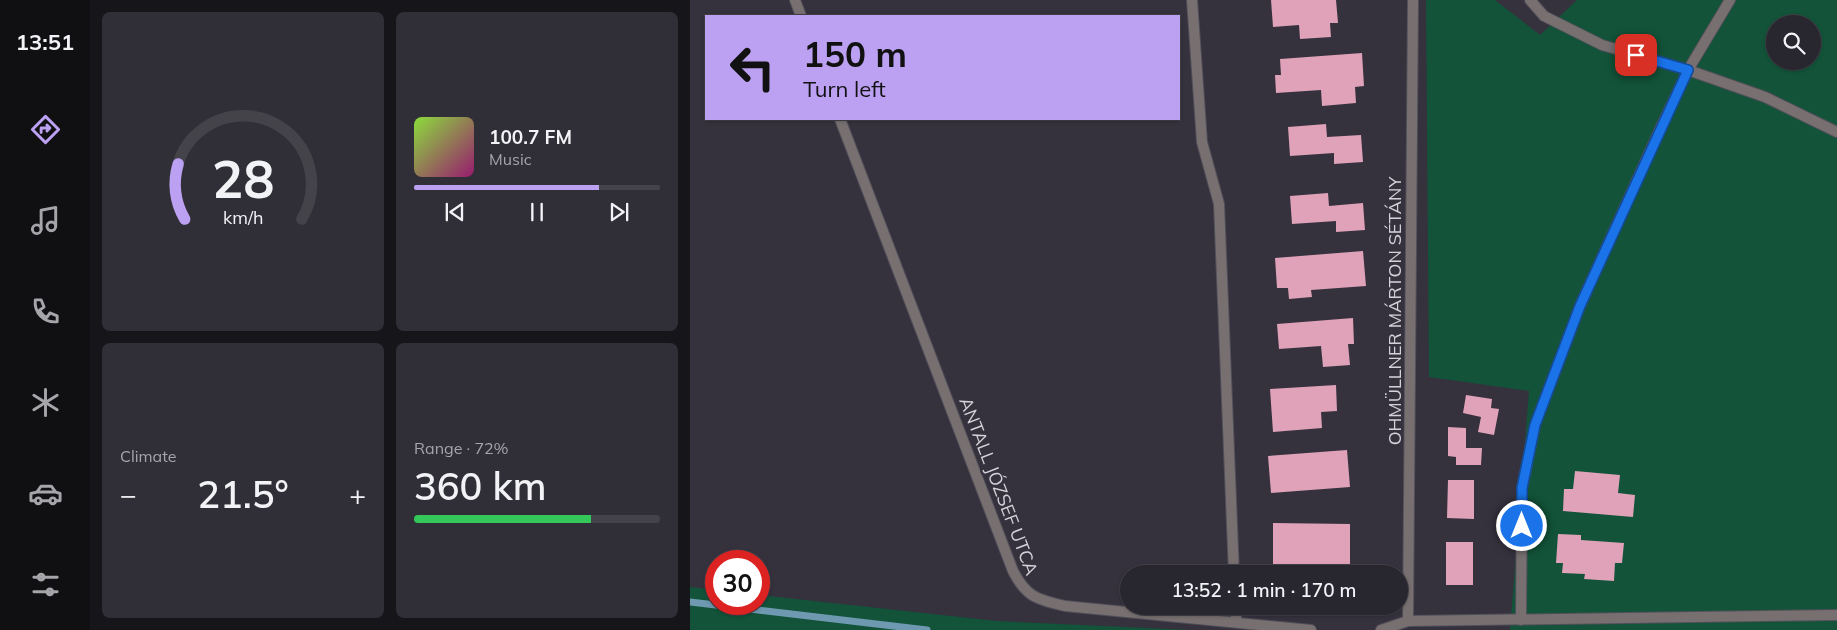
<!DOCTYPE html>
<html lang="en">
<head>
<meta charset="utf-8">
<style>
  :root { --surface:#28262e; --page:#302e36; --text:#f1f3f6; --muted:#a5a5aa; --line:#44434a; --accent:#bca0f2 }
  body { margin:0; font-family:Mulish,sans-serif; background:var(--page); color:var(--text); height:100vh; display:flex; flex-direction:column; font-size:19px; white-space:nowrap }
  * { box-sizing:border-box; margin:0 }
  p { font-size:16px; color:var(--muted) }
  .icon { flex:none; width:28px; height:28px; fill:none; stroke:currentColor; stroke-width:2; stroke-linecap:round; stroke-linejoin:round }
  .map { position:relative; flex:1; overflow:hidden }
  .panel { display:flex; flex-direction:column; gap:12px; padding:12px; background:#161519; width:600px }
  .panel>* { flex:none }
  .guide { position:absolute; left:15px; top:15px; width:475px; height:105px; border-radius:0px; box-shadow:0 1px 4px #0004,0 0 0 1px var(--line); background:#bca0f2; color:#111; overflow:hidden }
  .fabs { position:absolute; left:1076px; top:15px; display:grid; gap:10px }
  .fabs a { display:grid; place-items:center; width:55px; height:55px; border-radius:50%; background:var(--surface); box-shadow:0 1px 4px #0004,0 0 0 1px var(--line); font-size:25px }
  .speed { position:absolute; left:15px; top:550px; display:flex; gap:10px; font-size:25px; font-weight:700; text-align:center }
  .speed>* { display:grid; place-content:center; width:65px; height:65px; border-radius:50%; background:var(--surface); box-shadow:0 1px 4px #0004,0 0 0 1px var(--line); line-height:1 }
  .speed .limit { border:8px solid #d22; background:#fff; color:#111 }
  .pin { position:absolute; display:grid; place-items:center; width:42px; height:42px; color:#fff; margin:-21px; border-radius:10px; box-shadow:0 2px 8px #0006 }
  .me { position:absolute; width:55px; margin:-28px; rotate:0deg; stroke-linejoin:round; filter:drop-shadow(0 0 4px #0008) }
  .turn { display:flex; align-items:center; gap:18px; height:105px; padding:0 15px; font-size:22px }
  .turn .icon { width:65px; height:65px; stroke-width:2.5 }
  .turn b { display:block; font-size:35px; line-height:42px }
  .big { font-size:38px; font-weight:600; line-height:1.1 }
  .panel .card { flex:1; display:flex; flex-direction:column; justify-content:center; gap:8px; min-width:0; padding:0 18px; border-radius:8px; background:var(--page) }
  .panel .dial { align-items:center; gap:0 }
  .dial svg { height:130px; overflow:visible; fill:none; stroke:var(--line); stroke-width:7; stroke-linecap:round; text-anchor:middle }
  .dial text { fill:var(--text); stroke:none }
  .song { display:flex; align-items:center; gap:15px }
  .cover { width:60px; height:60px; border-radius:8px; background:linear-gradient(135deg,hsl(90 70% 55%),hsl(320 70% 35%)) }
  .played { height:5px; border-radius:2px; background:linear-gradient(90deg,var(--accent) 75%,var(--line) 75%) }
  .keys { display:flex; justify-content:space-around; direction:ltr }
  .heat { display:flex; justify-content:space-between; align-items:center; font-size:28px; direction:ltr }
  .charge { height:8px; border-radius:4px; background:linear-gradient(90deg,#34c759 72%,var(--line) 0) }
  .panel .tiles { flex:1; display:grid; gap:12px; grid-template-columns:repeat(2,1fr) }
  .trip { position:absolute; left:430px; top:565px; width:288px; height:50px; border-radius:25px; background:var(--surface); box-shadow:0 1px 4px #0004,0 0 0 1px var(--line); font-weight:600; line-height:50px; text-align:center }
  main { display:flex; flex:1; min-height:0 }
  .menu { display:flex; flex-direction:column; width:90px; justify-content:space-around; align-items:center; background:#100f12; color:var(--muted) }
  .menu .icon { width:35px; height:35px }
  .menu .on { color:var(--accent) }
  .menu b { font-size:22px; color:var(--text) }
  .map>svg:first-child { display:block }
  .green { fill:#125339; fill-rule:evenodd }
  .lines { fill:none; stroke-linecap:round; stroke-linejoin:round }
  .stream { stroke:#6f99b1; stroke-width:7 }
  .building { fill:#e0a2b9 }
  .service-casing { stroke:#514f5a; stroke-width:12 }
  .minor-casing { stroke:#514f5a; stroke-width:12 }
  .service { stroke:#787070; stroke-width:10 }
  .minor { stroke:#787070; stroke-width:10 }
  .route-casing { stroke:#114b97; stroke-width:12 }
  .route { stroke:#1a73e8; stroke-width:9 }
  .labels { text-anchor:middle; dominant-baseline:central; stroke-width:5; stroke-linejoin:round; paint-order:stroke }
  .street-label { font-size:18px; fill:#d3d1d9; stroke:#35323e }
</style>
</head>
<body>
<main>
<nav class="menu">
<b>13:51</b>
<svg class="icon on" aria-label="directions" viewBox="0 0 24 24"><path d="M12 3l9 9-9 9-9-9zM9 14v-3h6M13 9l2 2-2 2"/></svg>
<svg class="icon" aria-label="music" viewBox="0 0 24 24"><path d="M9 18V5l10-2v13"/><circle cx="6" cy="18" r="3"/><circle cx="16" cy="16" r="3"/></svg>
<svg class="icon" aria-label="phone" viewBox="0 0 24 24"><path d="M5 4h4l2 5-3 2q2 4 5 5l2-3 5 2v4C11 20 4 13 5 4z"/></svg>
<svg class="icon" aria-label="climate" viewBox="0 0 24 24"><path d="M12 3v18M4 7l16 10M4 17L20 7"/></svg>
<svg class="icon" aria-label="car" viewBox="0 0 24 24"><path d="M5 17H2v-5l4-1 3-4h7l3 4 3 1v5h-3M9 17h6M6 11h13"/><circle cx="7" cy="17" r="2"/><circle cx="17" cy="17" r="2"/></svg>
<svg class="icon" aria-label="filters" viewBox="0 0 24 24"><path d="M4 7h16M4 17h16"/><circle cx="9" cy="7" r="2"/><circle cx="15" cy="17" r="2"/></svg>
</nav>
<section class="panel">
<div class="tiles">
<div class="card dial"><svg viewBox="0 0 100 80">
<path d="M14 69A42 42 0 1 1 86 69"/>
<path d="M14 69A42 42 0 0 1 10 35" stroke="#bca0f2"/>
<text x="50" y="56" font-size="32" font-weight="700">28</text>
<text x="50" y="72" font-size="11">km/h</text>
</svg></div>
<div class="card">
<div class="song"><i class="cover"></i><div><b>100.7 FM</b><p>Music</p></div></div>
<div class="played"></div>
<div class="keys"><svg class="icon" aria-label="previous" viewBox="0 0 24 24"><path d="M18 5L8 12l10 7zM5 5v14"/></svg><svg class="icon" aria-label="pause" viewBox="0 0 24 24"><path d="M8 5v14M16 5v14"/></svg><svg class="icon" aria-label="next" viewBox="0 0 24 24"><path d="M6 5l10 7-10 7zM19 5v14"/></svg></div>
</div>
<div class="card"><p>Climate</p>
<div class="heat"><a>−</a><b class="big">21.5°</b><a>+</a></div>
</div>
<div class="card"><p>Range · 72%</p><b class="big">360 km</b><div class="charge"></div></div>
</div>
</section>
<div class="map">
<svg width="1147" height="630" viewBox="0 0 1147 630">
  <rect width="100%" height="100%" fill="#35323e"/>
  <!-- green -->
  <g class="green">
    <path d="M 736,0 L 805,0 L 850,35 L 887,0 L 1147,0 L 1147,630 L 820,630 L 839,391 L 739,377 ZM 1085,24 L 1122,24 L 1122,61 L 1085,61 Z"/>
    <path d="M 0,587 L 26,590 L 26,604 L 69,604 L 69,595 L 306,621 L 501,630 L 0,630 Z"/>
  </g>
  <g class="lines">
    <!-- stream -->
    <path class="stream" d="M 0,602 L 237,630"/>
  </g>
  <!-- building -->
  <g class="building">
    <path d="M 581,0 L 646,0 L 648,23 L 640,23 L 641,37 L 610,39 L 609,25 L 583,27 Z"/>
    <path d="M 672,53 L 674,86 L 665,87 L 666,103 L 632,106 L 631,90 L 586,93 L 585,75 L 591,75 L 590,59 Z"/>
    <path d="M 636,124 L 637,137 L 671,135 L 673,162 L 644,164 L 644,153 L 600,156 L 598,127 Z"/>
    <path d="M 638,193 L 639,206 L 673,203 L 675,230 L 646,232 L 646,221 L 602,224 L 600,196 Z"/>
    <path d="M 673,251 L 676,286 L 621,290 L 622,297 L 599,299 L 598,288 L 587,288 L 585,258 Z"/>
    <path d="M 663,318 L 664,344 L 658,344 L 660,365 L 633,367 L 631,346 L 589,349 L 587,324 Z"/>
    <path d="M 646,385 L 647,411 L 631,412 L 632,428 L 583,432 L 580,389 Z"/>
    <path d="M 776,395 L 802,399 L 801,408 L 809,409 L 804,435 L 788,432 L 791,417 L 773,413 Z"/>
    <path d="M 758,427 L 776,428 L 776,448 L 792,448 L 791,465 L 766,465 L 766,457 L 758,456 Z"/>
    <path d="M 657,450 L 660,487 L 581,493 L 578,456 Z"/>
    <path d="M 885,471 L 930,475 L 928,493 L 945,495 L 943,517 L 873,511 L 874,489 L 883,489 Z"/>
    <path d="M 758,480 L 784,480 L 784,519 L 757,518 Z"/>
    <path d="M 583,523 L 660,524 L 660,565 L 583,564 Z"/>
    <path d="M 868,534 L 891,535 L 891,540 L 934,543 L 932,563 L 925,563 L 924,581 L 894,579 L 895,574 L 872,573 L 873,563 L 866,563 Z"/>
    <rect x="756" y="542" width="27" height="43"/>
  </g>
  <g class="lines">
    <!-- service casing -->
    <g class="service-casing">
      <g id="service">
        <path d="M 502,0 L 512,142 L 529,204 L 544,574"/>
        <path d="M 546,606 L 546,622"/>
      </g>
    </g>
    <!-- minor casing -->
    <g class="minor-casing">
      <g id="minor">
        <path d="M 105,0 L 111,16"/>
        <path d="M 840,0 L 854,16 L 912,45 L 998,70 L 1075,97 L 1147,132"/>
        <path d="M 150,119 L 323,571 C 336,597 348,600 375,606 L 621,630"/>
        <path d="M 831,620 L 832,488 L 845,425 L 890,306 L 972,125 L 998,70 L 1040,0"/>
        <path d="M 718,621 L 723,0"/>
        <path d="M 691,630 L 718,621 L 1147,615"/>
      </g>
    </g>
    <!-- service -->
    <use href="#service" class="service"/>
    <!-- minor -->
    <use href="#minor" class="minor"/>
  </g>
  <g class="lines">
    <!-- route casing -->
    <g class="route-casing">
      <path id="route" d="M 832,526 L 832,488 L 845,425 L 890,306 L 998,70 L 946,55"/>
    </g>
    <!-- route -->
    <use href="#route" class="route"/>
  </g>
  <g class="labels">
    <!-- street labels -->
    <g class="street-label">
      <text transform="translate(704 311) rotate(-90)">OHMÜLLNER MÁRTON SÉTÁNY</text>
      <text transform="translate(309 486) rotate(69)">ANTALL JÓZSEF UTCA</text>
    </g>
  </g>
</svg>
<div class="fabs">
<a><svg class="icon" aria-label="search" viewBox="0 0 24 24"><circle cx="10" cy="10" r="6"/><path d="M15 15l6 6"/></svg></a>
</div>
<div class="speed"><div class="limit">30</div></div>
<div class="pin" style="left:946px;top:55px;background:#d93025"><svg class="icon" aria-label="arrive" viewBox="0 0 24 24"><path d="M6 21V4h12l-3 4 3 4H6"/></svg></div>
<svg class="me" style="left:832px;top:526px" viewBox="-20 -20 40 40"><circle r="17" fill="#1a73e8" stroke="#fff" stroke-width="3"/><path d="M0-11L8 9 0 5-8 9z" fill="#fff"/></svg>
<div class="trip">13:52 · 1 min · 170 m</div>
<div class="guide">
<div class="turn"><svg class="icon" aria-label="left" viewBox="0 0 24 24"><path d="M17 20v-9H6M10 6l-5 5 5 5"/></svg><div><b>150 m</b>Turn left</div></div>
</div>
</div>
</main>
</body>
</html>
